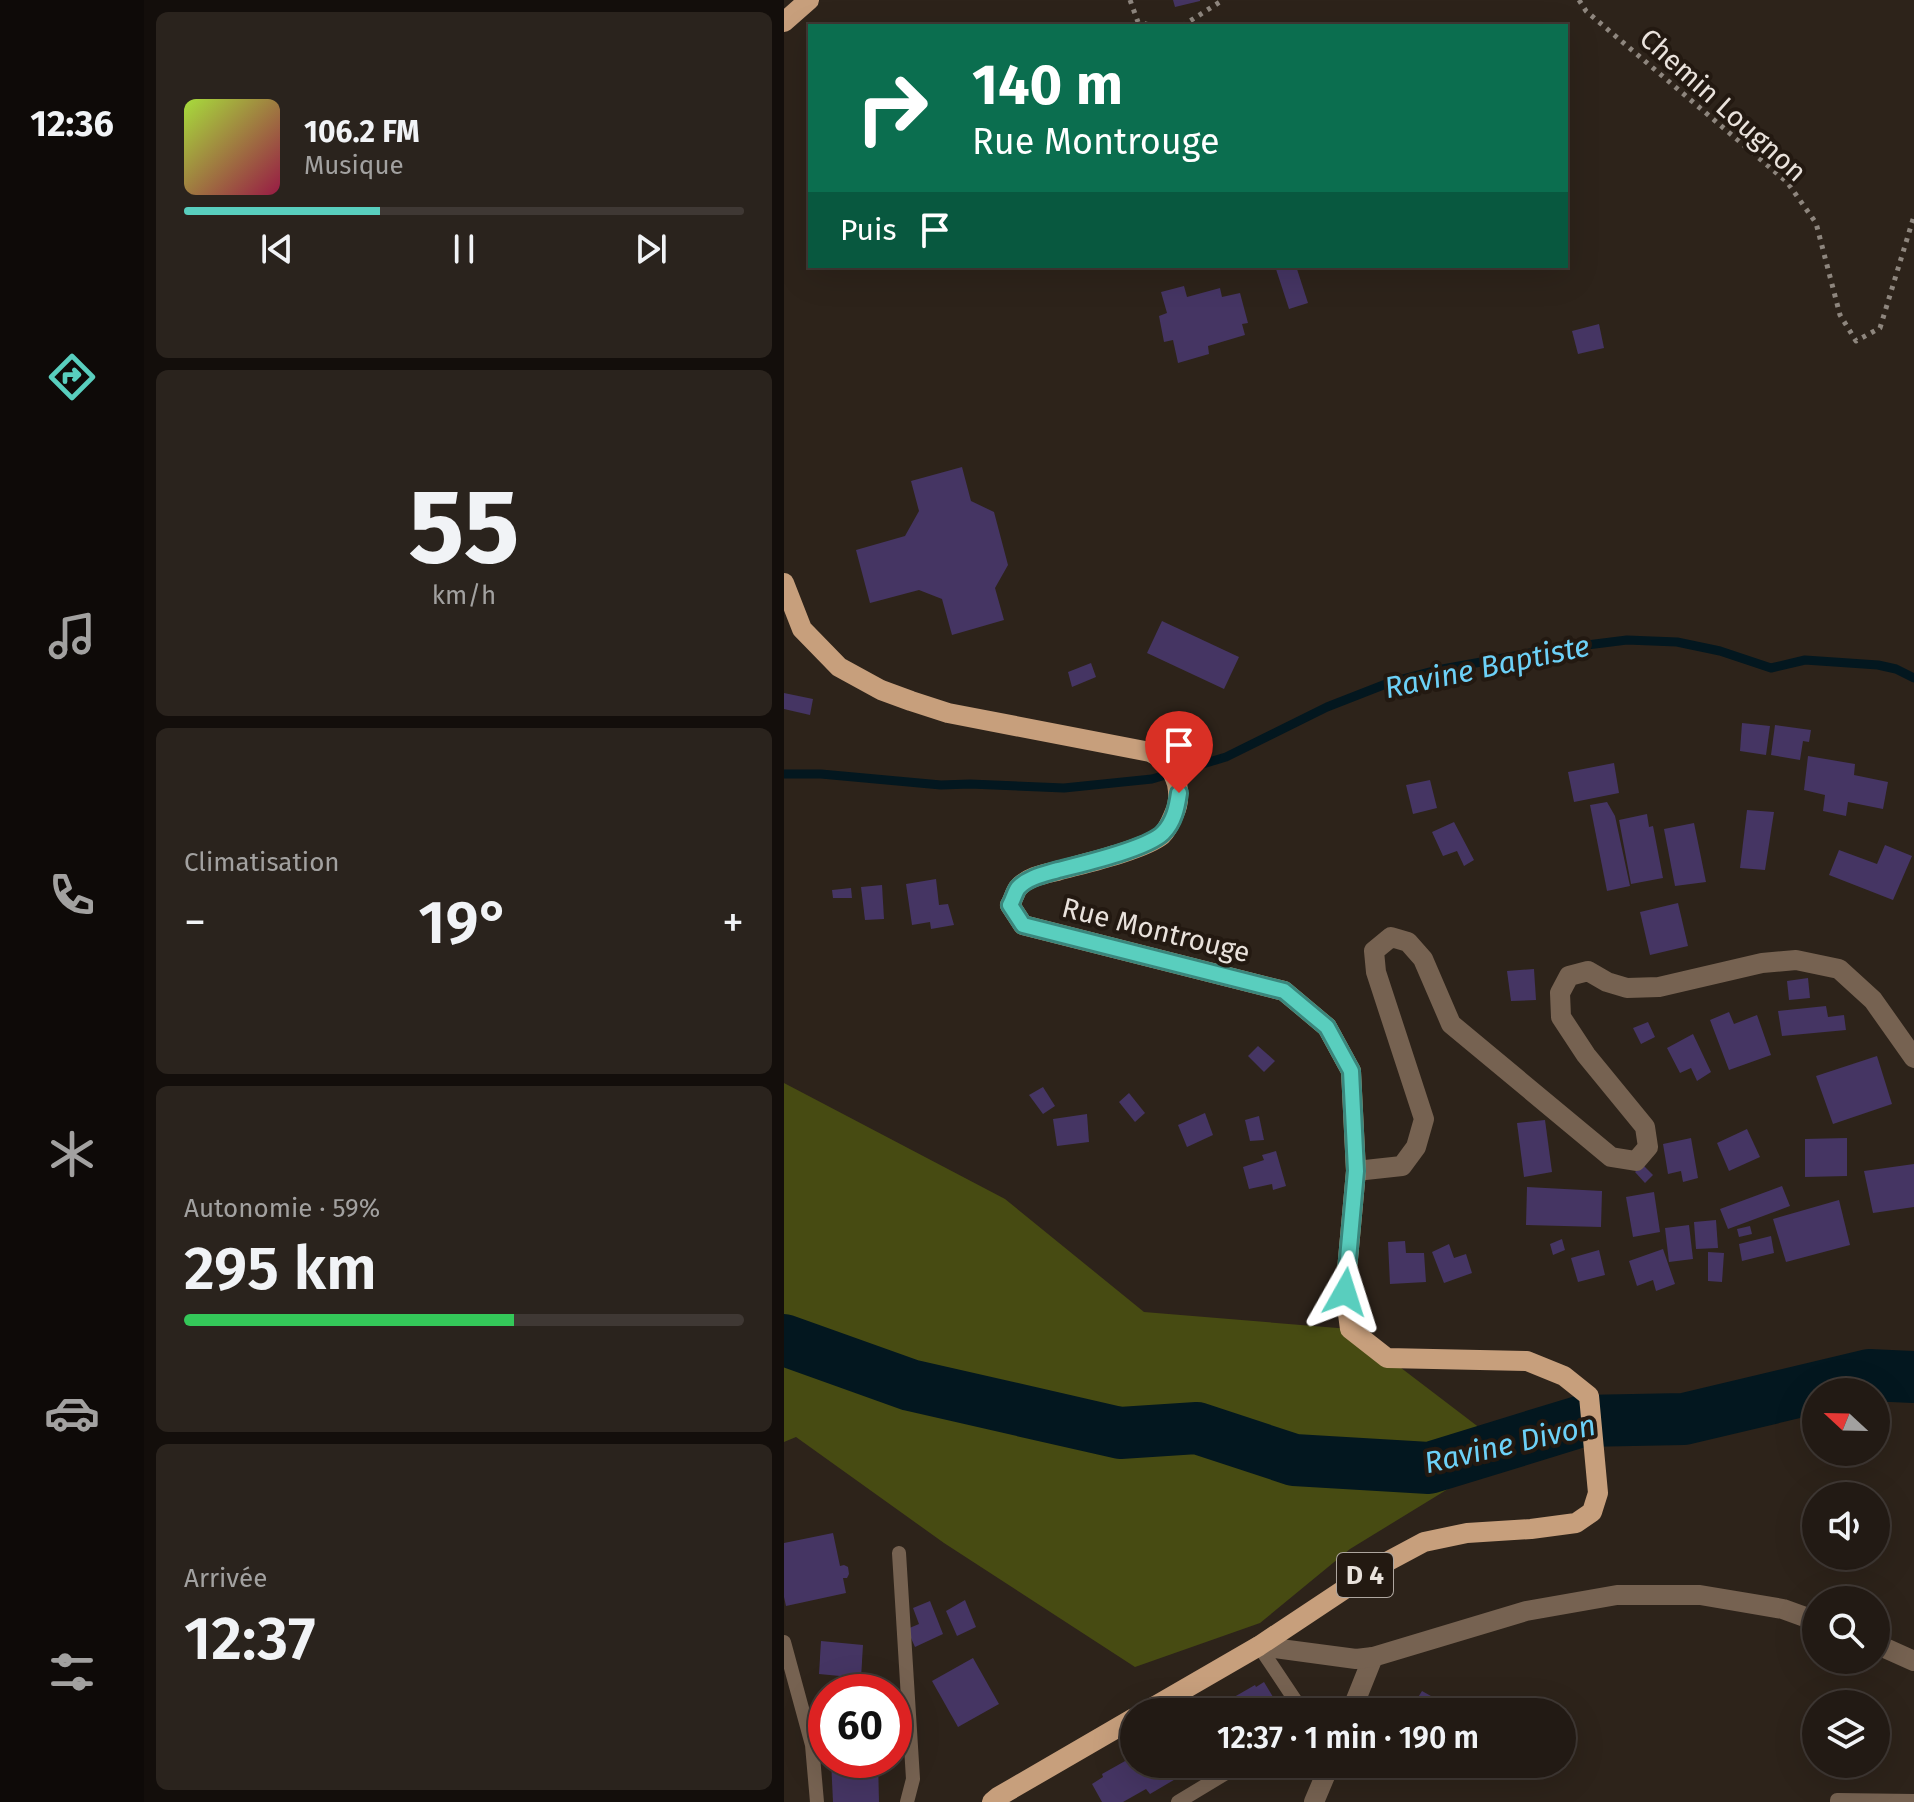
<!DOCTYPE html>
<html lang="fr">
<head>
<meta charset="utf-8">
<style>
  :root { --surface:#221a14; --page:#2a231d; --text:#f1f3f6; --muted:#a2a1a0; --line:#3f3834; --accent:#59cebe }
  body { margin:0; font-family:"Fira Sans",sans-serif; background:var(--page); color:var(--text); height:100vh; display:flex; flex-direction:column; font-size:30px; white-space:nowrap }
  * { box-sizing:border-box; margin:0 }
  p { font-size:26px; color:var(--muted) }
  .icon { flex:none; width:44px; height:44px; fill:none; stroke:currentColor; stroke-width:2; stroke-linecap:round; stroke-linejoin:round }
  .map { position:relative; flex:1; overflow:hidden }
  .drawer { display:flex; flex-direction:column; gap:12px; padding:12px; background:#130e0b; width:640px }
  .drawer>* { flex:none }
  .top-card { position:absolute; left:24px; top:24px; width:760px; height:244px; border-radius:0px; box-shadow:0 8px 32px #0002,0 0 0 2px var(--line); background:#0b6e4f; color:#fff; overflow:hidden }
  .needle { width:52px; rotate:292deg }
  .tools { position:absolute; left:1018px; top:1378px; display:grid; gap:16px }
  .tools a { display:grid; place-items:center; width:88px; height:88px; border-radius:50%; background:var(--surface); box-shadow:0 8px 32px #0002,0 0 0 2px var(--line); font-size:40px }
  .speed { position:absolute; left:24px; top:1674px; display:flex; gap:16px; font-size:40px; font-weight:700; text-align:center }
  .speed>* { display:grid; place-content:center; width:104px; height:104px; border-radius:50%; background:var(--surface); box-shadow:0 8px 32px #0002,0 0 0 2px var(--line); line-height:1 }
  .speed .limit { border:12px solid #d22; background:#fff; color:#111 }
  .pin { position:absolute; display:grid; place-items:center; width:68px; height:68px; color:#fff; margin:-82px -34px; border-radius:50% 50% 50% 0; rotate:-45deg; box-shadow:0 0 8px #0007 }
  .pin .icon { rotate:45deg }
  .me { position:absolute; width:88px; margin:-44px; rotate:6deg; stroke-linejoin:round; filter:drop-shadow(0 0 6px #0008) }
  .turn { display:flex; align-items:center; gap:28px; height:168px; padding:0 32px; font-size:36px }
  .turn .icon { width:104px; height:104px; stroke-width:2.5 }
  .turn b { display:block; font-size:56px; line-height:68px }
  .then { display:flex; align-items:center; height:76px; padding:0 32px; background:#0003; gap:16px; font-size:30px }
  .big { font-size:60px; font-weight:600; line-height:1.1 }
  .drawer .card { flex:1; display:flex; flex-direction:column; justify-content:center; gap:12px; min-width:0; padding:0 28px; border-radius:12px; background:var(--page) }
  .drawer .dial { align-items:center; gap:0 }
  .dial b { font-size:104px; line-height:1 }
  .song { display:flex; align-items:center; gap:24px }
  .cover { width:96px; height:96px; border-radius:12px; background:linear-gradient(135deg,hsl(80 70% 55%),hsl(340 70% 35%)) }
  .played { height:8px; border-radius:4px; background:linear-gradient(90deg,var(--accent) 35%,var(--line) 35%) }
  .keys { display:flex; justify-content:space-around; direction:ltr }
  .heat { display:flex; justify-content:space-between; align-items:center; font-size:44px; direction:ltr }
  .charge { height:12px; border-radius:6px; background:linear-gradient(90deg,#34c759 59%,var(--line) 0) }
  .trip { position:absolute; left:336px; top:1698px; width:456px; height:80px; border-radius:40px; background:var(--surface); box-shadow:0 8px 32px #0002,0 0 0 2px var(--line); font-weight:600; line-height:80px; text-align:center }
  main { display:flex; flex:1; min-height:0 }
  .dock { display:flex; flex-direction:column; width:144px; justify-content:space-around; align-items:center; background:#0e0a08; color:var(--muted) }
  .dock .icon { width:56px; height:56px }
  .dock .current { color:var(--accent) }
  .dock b { font-size:36px; color:var(--text) }
  .map>svg:first-child { display:block }
  .green { fill:#474b12 }
  .lines { fill:none; stroke-linecap:round; stroke-linejoin:round }
  .stream { stroke:#03171f; stroke-width:9 }
  .river { stroke:#03171f; stroke-width:52 }
  .building { fill:#453563 }
  .path { stroke:#8e867e; stroke-width:5; stroke-dasharray:4 6; stroke-linecap:butt }
  .service { stroke:#766251; stroke-width:14 }
  .minor { stroke:#766251; stroke-width:20 }
  .tertiary { stroke:#766251; stroke-width:20 }
  .primary { stroke:#c79f7c; stroke-width:20 }
  .route-casing { stroke:#3a867c; stroke-width:20 }
  .route { stroke:#59cebe; stroke-width:14 }
  .labels { text-anchor:middle; dominant-baseline:central; stroke-width:8; stroke-linejoin:round; paint-order:stroke }
  .shield { fill:#231911; stroke:#aea69f; stroke-width:2 }
  .shield-label { font-size:26px; font-weight:bold; fill:#e9e2dc }
  .street-label { font-size:28px; fill:#e9e2dc; stroke:#231911 }
  .water-label { font-size:30px; font-style:italic; fill:#6cd1f8; stroke:#231911 }
</style>
</head>
<body>
<main>
<nav class="dock">
<b>12:36</b>
<svg class="icon current" aria-label="directions" viewBox="0 0 24 24"><path d="M12 3l9 9-9 9-9-9zM9 14v-3h6M13 9l2 2-2 2"/></svg>
<svg class="icon" aria-label="music" viewBox="0 0 24 24"><path d="M9 18V5l10-2v13"/><circle cx="6" cy="18" r="3"/><circle cx="16" cy="16" r="3"/></svg>
<svg class="icon" aria-label="phone" viewBox="0 0 24 24"><path d="M5 4h4l2 5-3 2q2 4 5 5l2-3 5 2v4C11 20 4 13 5 4z"/></svg>
<svg class="icon" aria-label="climate" viewBox="0 0 24 24"><path d="M12 3v18M4 7l16 10M4 17L20 7"/></svg>
<svg class="icon" aria-label="car" viewBox="0 0 24 24"><path d="M5 17H2v-5l4-1 3-4h7l3 4 3 1v5h-3M9 17h6M6 11h13"/><circle cx="7" cy="17" r="2"/><circle cx="17" cy="17" r="2"/></svg>
<svg class="icon" aria-label="filters" viewBox="0 0 24 24"><path d="M4 7h16M4 17h16"/><circle cx="9" cy="7" r="2"/><circle cx="15" cy="17" r="2"/></svg>
</nav>
<section class="drawer">
<div class="card">
<div class="song"><i class="cover"></i><div><b>106.2 FM</b><p>Musique</p></div></div>
<div class="played"></div>
<div class="keys"><svg class="icon" aria-label="previous" viewBox="0 0 24 24"><path d="M18 5L8 12l10 7zM5 5v14"/></svg><svg class="icon" aria-label="pause" viewBox="0 0 24 24"><path d="M8 5v14M16 5v14"/></svg><svg class="icon" aria-label="next" viewBox="0 0 24 24"><path d="M6 5l10 7-10 7zM19 5v14"/></svg></div>
</div>
<div class="card dial"><b>55</b><p>km/h</p></div>
<div class="card"><p>Climatisation</p>
<div class="heat"><a>−</a><b class="big">19°</b><a>+</a></div>
</div>
<div class="card"><p>Autonomie · 59%</p><b class="big">295 km</b><div class="charge"></div></div>
<div class="card"><p>Arrivée</p><b class="big">12:37</b></div>
</section>
<div class="map">
<svg width="1130" height="1802" viewBox="0 0 1130 1802">
  <rect width="100%" height="100%" fill="#2d231a"/>
  <!-- green -->
  <path class="green" d="M 0,1083 L 221,1199 L 360,1312 L 566,1329 L 726,1451 L 566,1549 L 476,1623 L 351,1667 L 160,1543 L 12,1437 L 0,1442 Z"/>
  <g class="lines">
    <!-- stream -->
    <path class="stream" d="M 0,774 L 37,774 L 157,785 L 186,784 L 280,788 L 368,779 L 442,757 L 543,707 L 607,682 L 653,670 L 763,650 L 843,640 L 893,642 L 936,651 L 987,668 L 1021,660 L 1094,665 L 1112,669 L 1130,678"/>
    <!-- river -->
    <path class="river" d="M 0,1340 L 126,1385 L 336,1433 L 413,1428 L 510,1460 L 645,1468 L 798,1421 L 900,1419 L 1085,1375 L 1130,1377"/>
  </g>
  <!-- building -->
  <g class="building">
    <path d="M 389,0 L 416,0 L 416,1 L 391,7 Z"/>
    <path d="M 491,266 L 512,266 L 524,303 L 505,309 Z"/>
    <path d="M 400,286 L 403,297 L 436,288 L 438,297 L 456,293 L 464,323 L 458,324 L 461,335 L 424,346 L 425,354 L 394,363 L 389,340 L 380,342 L 375,316 L 383,313 L 377,292 Z"/>
    <path d="M 815,324 L 820,348 L 794,354 L 788,331 Z"/>
    <path d="M 178,467 L 187,501 L 210,512 L 224,565 L 211,588 L 220,620 L 168,635 L 158,599 L 135,590 L 86,603 L 72,550 L 121,536 L 135,511 L 127,481 Z"/>
    <path d="M 378,621 L 455,657 L 440,689 L 363,653 Z"/>
    <path d="M 307,663 L 312,677 L 288,687 L 284,672 Z"/>
    <path d="M 0,693 L 29,699 L 26,715 L 0,709 Z"/>
    <path d="M 958,723 L 986,726 L 982,755 L 956,751 Z"/>
    <path d="M 991,725 L 1027,730 L 1025,742 L 1019,741 L 1016,760 L 987,755 Z"/>
    <path d="M 1024,756 L 1071,764 L 1070,775 L 1104,782 L 1099,809 L 1064,802 L 1062,816 L 1039,811 L 1041,795 L 1020,790 Z"/>
    <path d="M 830,763 L 835,793 L 790,802 L 784,772 Z"/>
    <path d="M 646,780 L 653,808 L 629,814 L 622,785 Z"/>
    <path d="M 823,802 L 831,816 L 846,886 L 823,891 L 806,805 Z"/>
    <path d="M 963,810 L 990,812 L 981,870 L 956,868 Z"/>
    <path d="M 863,814 L 865,827 L 869,826 L 879,878 L 847,884 L 835,820 Z"/>
    <path d="M 670,822 L 690,860 L 680,866 L 673,851 L 659,856 L 648,832 Z"/>
    <path d="M 910,823 L 922,882 L 891,886 L 880,829 Z"/>
    <path d="M 1101,845 L 1128,856 L 1109,900 L 1045,875 L 1055,850 L 1093,864 Z"/>
    <path d="M 152,879 L 155,905 L 164,904 L 170,925 L 147,929 L 146,922 L 128,925 L 122,884 Z"/>
    <path d="M 98,885 L 100,919 L 81,920 L 77,887 Z"/>
    <path d="M 67,888 L 68,898 L 49,898 L 48,890 Z"/>
    <path d="M 894,903 L 904,946 L 866,955 L 856,912 Z"/>
    <path d="M 750,969 L 752,1000 L 727,1001 L 723,971 Z"/>
    <path d="M 1024,978 L 1026,998 L 1005,1000 L 1003,981 Z"/>
    <path d="M 1042,1006 L 1044,1017 L 1060,1015 L 1062,1030 L 998,1036 L 994,1011 Z"/>
    <path d="M 945,1012 L 950,1024 L 973,1015 L 987,1055 L 945,1070 L 926,1020 Z"/>
    <path d="M 864,1022 L 871,1037 L 857,1044 L 849,1028 Z"/>
    <path d="M 909,1034 L 927,1072 L 913,1081 L 907,1068 L 896,1073 L 883,1048 Z"/>
    <path d="M 474,1046 L 491,1061 L 480,1072 L 464,1056 Z"/>
    <path d="M 1093,1056 L 1108,1104 L 1049,1124 L 1032,1076 Z"/>
    <path d="M 259,1087 L 271,1106 L 259,1114 L 245,1095 Z"/>
    <path d="M 345,1093 L 361,1113 L 351,1122 L 335,1102 Z"/>
    <path d="M 421,1113 L 429,1135 L 403,1147 L 394,1125 Z"/>
    <path d="M 303,1114 L 305,1142 L 273,1146 L 269,1119 Z"/>
    <path d="M 475,1116 L 480,1140 L 466,1141 L 461,1120 Z"/>
    <path d="M 761,1120 L 768,1172 L 740,1177 L 733,1123 Z"/>
    <path d="M 963,1129 L 976,1157 L 945,1171 L 933,1143 Z"/>
    <path d="M 907,1138 L 914,1178 L 899,1182 L 897,1171 L 884,1174 L 879,1144 Z"/>
    <path d="M 1063,1138 L 1063,1176 L 1021,1177 L 1021,1139 Z"/>
    <path d="M 492,1151 L 502,1186 L 489,1190 L 488,1184 L 465,1189 L 459,1167 L 480,1160 L 478,1155 Z"/>
    <path d="M 1130,1164 L 1130,1207 L 1089,1213 L 1080,1171 Z"/>
    <path d="M 859,1165 L 869,1175 L 861,1183 L 851,1172 Z"/>
    <path d="M 998,1186 L 1006,1206 L 944,1229 L 936,1209 Z"/>
    <path d="M 743,1187 L 818,1191 L 817,1227 L 742,1225 Z"/>
    <path d="M 870,1192 L 876,1232 L 849,1237 L 842,1197 Z"/>
    <path d="M 1055,1200 L 1066,1245 L 1002,1262 L 989,1219 Z"/>
    <path d="M 932,1220 L 934,1248 L 912,1249 L 910,1222 Z"/>
    <path d="M 905,1225 L 909,1259 L 885,1262 L 881,1228 Z"/>
    <path d="M 966,1226 L 968,1234 L 955,1237 L 953,1229 Z"/>
    <path d="M 987,1236 L 990,1253 L 958,1261 L 955,1244 Z"/>
    <path d="M 778,1239 L 781,1250 L 769,1255 L 766,1244 Z"/>
    <path d="M 621,1241 L 622,1253 L 640,1253 L 642,1282 L 606,1284 L 604,1242 Z"/>
    <path d="M 665,1244 L 670,1258 L 682,1254 L 688,1273 L 660,1283 L 648,1252 Z"/>
    <path d="M 879,1249 L 891,1284 L 872,1291 L 869,1280 L 853,1286 L 845,1261 Z"/>
    <path d="M 815,1250 L 821,1275 L 794,1282 L 787,1258 Z"/>
    <path d="M 924,1252 L 940,1253 L 938,1282 L 924,1281 Z"/>
    <path d="M 49,1533 L 56,1566 L 60,1565 L 64,1567 L 65,1574 L 63,1578 L 59,1578 L 62,1593 L 2,1606 L 0,1597 L 0,1543 Z"/>
    <path d="M 181,1600 L 192,1627 L 173,1636 L 162,1611 Z"/>
    <path d="M 146,1601 L 159,1634 L 131,1647 L 123,1629 L 135,1624 L 129,1608 Z"/>
    <path d="M 37,1641 L 79,1645 L 77,1678 L 35,1674 Z"/>
    <path d="M 189,1658 L 215,1704 L 174,1727 L 148,1681 Z"/>
    <path d="M 480,1682 L 495,1707 L 487,1712 L 424,1712 L 471,1685 L 472,1687 Z"/>
    <path d="M 638,1691 L 663,1705 L 676,1712 L 625,1712 Z"/>
    <path d="M 350,1756 L 350,1764 L 417,1764 L 366,1794 L 362,1789 L 339,1802 L 318,1802 L 308,1784 L 319,1777 L 318,1774 Z"/>
    <path d="M 47,1760 L 94,1760 L 95,1802 L 49,1802 Z"/>
  </g>
  <g class="lines">
    <!-- path -->
    <g class="path">
      <path d="M 346,0 L 354,22 L 370,26"/>
      <path d="M 795,0 L 802,11 L 1003,182 L 1032,223 L 1056,315 L 1072,341 L 1096,328 L 1130,216"/>
      <path d="M 398,26 L 439,0"/>
    </g>
    <!-- service -->
    <g class="service">
      <path d="M 115,1553 L 129,1779 L 123,1802"/>
      <path d="M 0,1642 L 28,1745 L 33,1802"/>
      <path d="M 475,1646 L 519,1712"/>
      <path d="M 394,1802 L 457,1764"/>
      <path d="M 1053,1802 L 1053,1800 L 1130,1801"/>
    </g>
    <!-- minor -->
    <g class="minor">
      <path d="M 572,1171 L 618,1166 L 632,1147 L 640,1119 L 592,972 L 590,951 L 607,937 L 624,942 L 639,959 L 667,1024 L 827,1157 L 852,1161 L 864,1147 L 861,1127 L 802,1055 L 777,1017 L 776,993 L 785,976 L 804,971 L 823,982 L 843,988 L 875,987 L 978,963 L 1012,960 L 1055,969 L 1089,1000 L 1130,1058"/>
      <path d="M 567,1712 L 589,1657"/>
      <path d="M 530,1802 L 546,1764"/>
    </g>
    <!-- tertiary -->
    <g class="tertiary">
      <path d="M 1092,1644 L 1130,1661"/>
      <path d="M 475,1646 L 572,1659 L 589,1657 L 742,1611 L 833,1595 L 916,1595 L 999,1609 L 1032,1621"/>
    </g>
    <!-- primary -->
    <g class="primary">
      <path d="M 0,22 L 25,0"/>
      <path d="M 0,583 L 18,629 L 55,667 L 97,690 L 127,701 L 164,713 L 366,752 C 381,759 388,768 393,784 C 395,794 395,804 390,814 C 387,821 384,829 378,835 C 360,850 298,864 273,871 C 260,874 243,877 234,888 C 231,892 229,900 226,905 L 239,925 L 500,991 L 543,1027 L 567,1071 L 572,1171 L 561,1292 L 566,1329 L 603,1358 L 743,1361 L 780,1376 L 805,1396 L 814,1493 L 808,1512 L 792,1523 L 747,1529 L 683,1533 L 640,1542 L 597,1565 L 475,1646 L 361,1712"/>
      <path d="M 208,1802 L 214,1797 L 350,1718"/>
    </g>
  </g>
  <g class="lines">
    <!-- route casing -->
    <g class="route-casing">
      <path id="route" d="M 395,793 C 393,807 390,822 379,833 C 363,849 298,864 274,870 C 261,874 244,877 234,888 C 231,892 229,900 226,905 L 239,925 L 500,991 L 543,1027 L 567,1071 L 572,1171 L 561,1292"/>
    </g>
    <!-- route -->
    <use href="#route" class="route"/>
  </g>
  <g class="labels">
    <!-- shield labels -->
    <rect class="shield" x="553" y="1553" width="56" height="44" rx="6"/>
    <g class="shield-label">
      <text x="581" y="1575">D 4</text>
    </g>
    <!-- street labels -->
    <g class="street-label">
      <text transform="translate(939 105) rotate(42)">Chemin Lougnon</text>
      <text transform="translate(372 930) rotate(14)">Rue Montrouge</text>
    </g>
    <!-- water labels -->
    <g class="water-label">
      <text transform="translate(703 667) rotate(-12)">Ravine Baptiste</text>
      <text transform="translate(726 1444) rotate(-13)">Ravine Divon</text>
    </g>
  </g>
</svg>
<div class="tools">
<a><svg class="needle" viewBox="-14 -14 28 28"><path d="M0-13l5 13h-10z" fill="#e53935"/><path d="M0 13l5-13h-10z" fill="#a2a1a0"/></svg></a>
<a><svg class="icon" aria-label="sound" viewBox="0 0 24 24"><path d="M4 9h4l5-4v14l-5-4H4zM17 9q2 3 0 6"/></svg></a>
<a><svg class="icon" aria-label="search" viewBox="0 0 24 24"><circle cx="10" cy="10" r="6"/><path d="M15 15l6 6"/></svg></a>
<a><svg class="icon" aria-label="layers" viewBox="0 0 24 24"><path d="M12 4l9 5-9 5-9-5zM3 14l9 5 9-5"/></svg></a>
</div>
<div class="speed"><div class="limit">60</div></div>
<div class="pin" style="left:395px;top:793px;background:#d93025"><svg class="icon" aria-label="arrive" viewBox="0 0 24 24"><path d="M6 21V4h12l-3 4 3 4H6"/></svg></div>
<svg class="me" style="left:561px;top:1292px" viewBox="-20 -20 40 40"><path d="M0-17L14 15 0 8-14 15z" fill="#59cebe" stroke="#fff" stroke-width="4"/></svg>
<div class="trip">12:37 · 1 min · 190 m</div>
<div class="top-card">
<div class="turn"><svg class="icon" aria-label="right" viewBox="0 0 24 24"><path d="M7 20v-9h11M14 6l5 5-5 5"/></svg><div><b>140 m</b>Rue Montrouge</div></div>
<div class="then">Puis<svg class="icon" aria-label="arrive" viewBox="0 0 24 24"><path d="M6 21V4h12l-3 4 3 4H6"/></svg></div>
</div>
</div>
</main>
</body>
</html>
